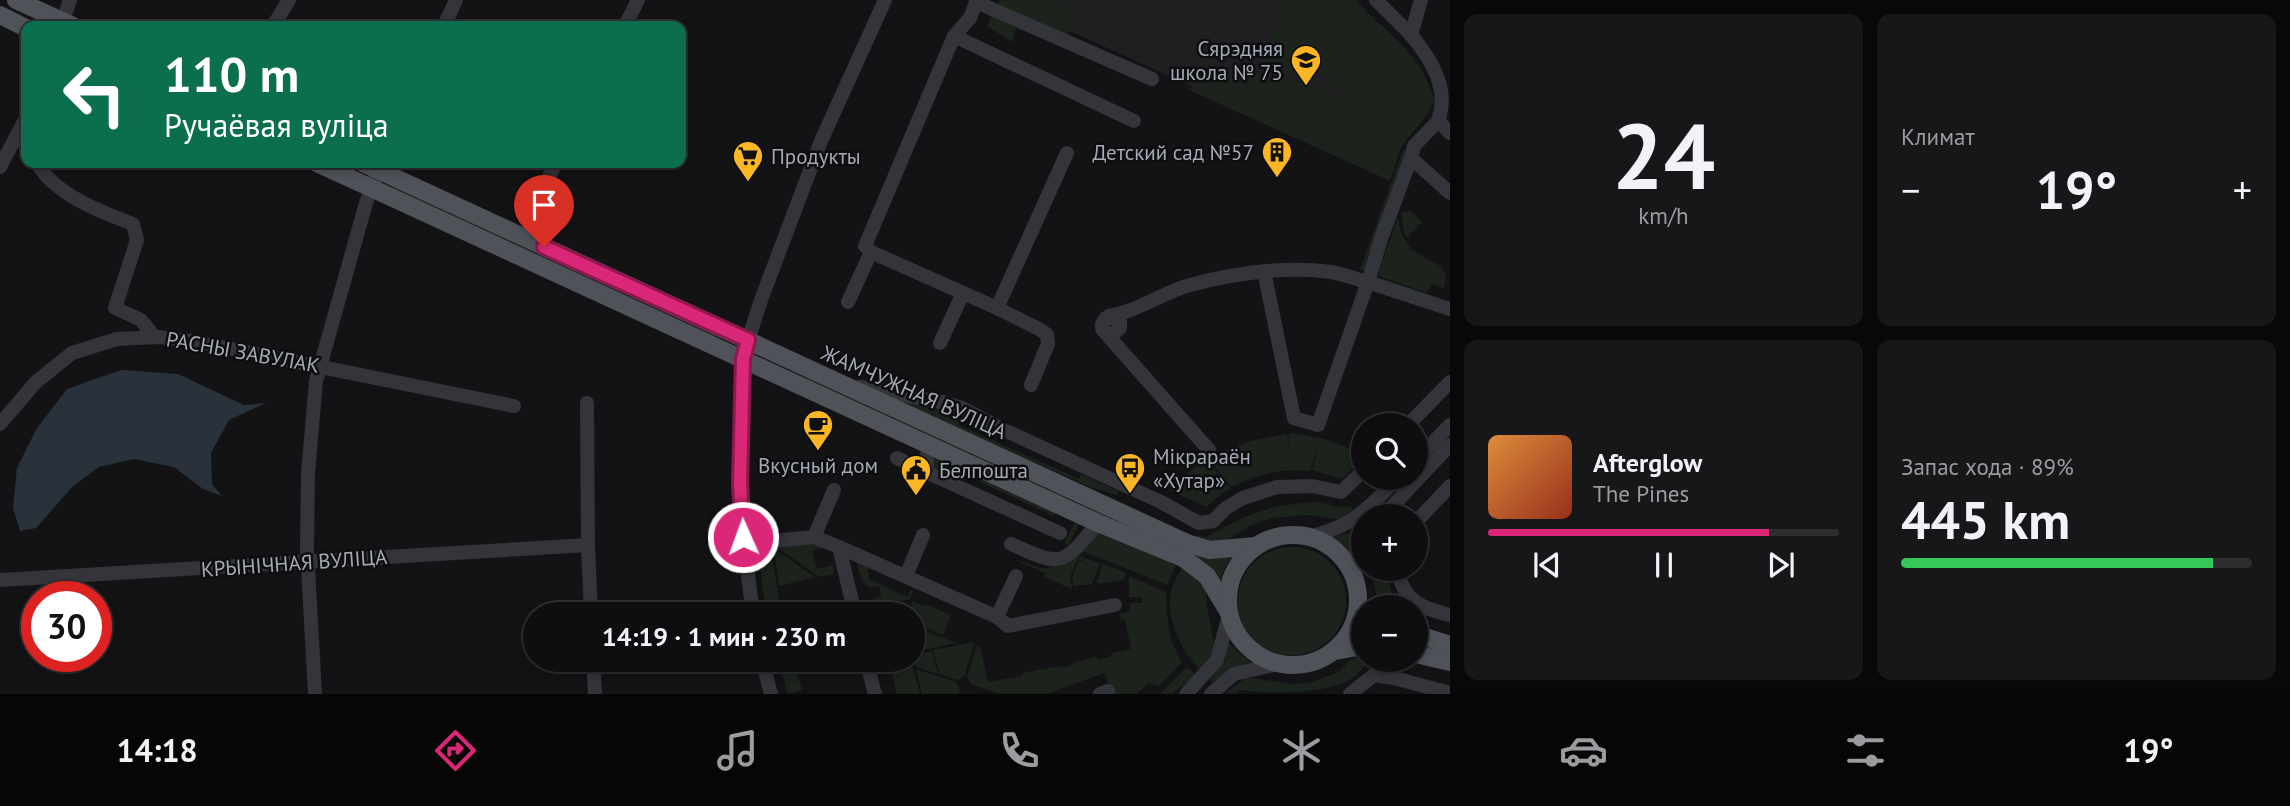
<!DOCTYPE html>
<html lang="ru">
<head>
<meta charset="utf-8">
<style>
  :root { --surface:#0e0e10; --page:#171719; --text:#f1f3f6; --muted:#9b9c9f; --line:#2e2e30; --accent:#db2777 }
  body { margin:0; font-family:"PT Sans",sans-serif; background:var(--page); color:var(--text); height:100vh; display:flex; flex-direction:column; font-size:26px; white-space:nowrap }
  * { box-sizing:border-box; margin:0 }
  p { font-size:23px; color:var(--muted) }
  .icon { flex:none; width:38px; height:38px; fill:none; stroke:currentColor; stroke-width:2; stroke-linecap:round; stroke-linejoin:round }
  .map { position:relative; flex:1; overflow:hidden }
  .drawer { display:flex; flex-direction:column; gap:14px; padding:14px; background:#080809; width:840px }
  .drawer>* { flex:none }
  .hud { position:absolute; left:21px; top:21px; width:665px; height:147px; border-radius:14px; box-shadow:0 4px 10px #0003,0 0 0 2px var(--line); background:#0b6e4f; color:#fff; overflow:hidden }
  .controls { position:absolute; left:1351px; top:413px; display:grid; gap:14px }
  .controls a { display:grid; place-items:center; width:77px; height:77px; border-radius:50%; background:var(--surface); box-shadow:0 4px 10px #0003,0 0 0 2px var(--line); font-size:35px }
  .speed { position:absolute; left:21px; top:581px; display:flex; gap:14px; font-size:35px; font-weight:700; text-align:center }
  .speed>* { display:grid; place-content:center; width:91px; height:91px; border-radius:50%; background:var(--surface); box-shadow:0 4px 10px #0003,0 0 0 2px var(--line); line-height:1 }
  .speed .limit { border:10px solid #d22; background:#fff; color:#111 }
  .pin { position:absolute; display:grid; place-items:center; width:60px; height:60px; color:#fff; margin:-72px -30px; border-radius:50% 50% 50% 0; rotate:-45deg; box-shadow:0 0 7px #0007 }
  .pin .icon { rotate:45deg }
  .me { position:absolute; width:77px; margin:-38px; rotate:358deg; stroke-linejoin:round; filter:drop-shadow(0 0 5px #0008) }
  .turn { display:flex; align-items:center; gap:24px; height:147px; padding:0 28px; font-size:32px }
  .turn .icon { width:91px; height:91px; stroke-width:2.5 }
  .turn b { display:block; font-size:49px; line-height:60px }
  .big { font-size:52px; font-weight:600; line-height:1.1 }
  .drawer .tile { flex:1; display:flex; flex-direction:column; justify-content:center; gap:10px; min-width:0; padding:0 24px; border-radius:14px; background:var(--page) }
  .drawer .dial { align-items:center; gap:0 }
  .dial b { font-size:91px; line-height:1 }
  .song { display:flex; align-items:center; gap:21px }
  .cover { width:84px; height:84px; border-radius:10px; background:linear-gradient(135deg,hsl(30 70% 55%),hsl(10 70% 35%)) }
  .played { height:7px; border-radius:4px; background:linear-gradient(90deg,var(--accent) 80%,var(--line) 80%) }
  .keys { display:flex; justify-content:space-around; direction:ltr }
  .heat { display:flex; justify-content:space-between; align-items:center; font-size:38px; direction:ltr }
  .charge { height:10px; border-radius:5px; background:linear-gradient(90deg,#34c759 89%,var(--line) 0) }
  .drawer .tiles { flex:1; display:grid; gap:14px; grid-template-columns:repeat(2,1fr) }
  .trip { position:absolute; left:523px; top:602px; width:402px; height:70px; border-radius:35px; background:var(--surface); box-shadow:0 4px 10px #0003,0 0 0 2px var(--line); font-weight:600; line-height:70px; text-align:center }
  .dock { display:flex; height:112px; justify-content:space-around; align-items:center; background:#060606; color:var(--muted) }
  .dock .icon { width:49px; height:49px }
  .dock .active { color:var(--accent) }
  .dock b { font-size:32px; color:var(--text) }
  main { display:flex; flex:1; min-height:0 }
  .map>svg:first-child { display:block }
  .built { fill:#1f1f22 }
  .green { fill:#1b231c }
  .water { fill:#29323a }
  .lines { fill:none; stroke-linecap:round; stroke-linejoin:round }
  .minor { stroke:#34353a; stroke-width:14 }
  .major { stroke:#50525a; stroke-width:18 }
  .route-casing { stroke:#8e194d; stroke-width:18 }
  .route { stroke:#db2777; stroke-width:12 }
  .labels { text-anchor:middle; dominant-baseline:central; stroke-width:5; stroke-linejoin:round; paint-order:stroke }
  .poi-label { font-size:21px; fill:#a4a9b6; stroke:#0e0e10; text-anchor:start }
  .street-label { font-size:21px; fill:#a4a9b6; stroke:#0e0e10 }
</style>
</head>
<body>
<main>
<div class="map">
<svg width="1450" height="694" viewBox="0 0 1450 694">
  <rect width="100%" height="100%" fill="#131315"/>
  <!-- built -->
  <path class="built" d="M 1011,0 L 1344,0 L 1383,174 L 1009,3 Z"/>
  <!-- green -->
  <g class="green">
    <path d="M 1000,0 L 1057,0 L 1073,8 L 1066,24 L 1093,36 L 1093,41 L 1070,30 L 1067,35 L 998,4 Z"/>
    <path d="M 1269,0 L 1356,0 C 1378,25 1408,45 1424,74 C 1428,82 1431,91 1435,100 L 1426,116 L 1401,147 L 1390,181 L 1187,89 L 1224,75 L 1249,86 L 1255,73 L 1282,85 L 1287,85 L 1277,80 L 1275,76 L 1289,78 L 1341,98 L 1350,89 L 1332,87 C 1328,83 1326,76 1321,73 C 1300,60 1285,88 1263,55 L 1285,8 Z"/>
    <path d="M 992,16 L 1016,28 L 1012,42 L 987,26 Z"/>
    <path d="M 1403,150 L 1407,150 L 1365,271 L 1360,270 Z"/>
    <path d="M 394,183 L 716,331 L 714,337 L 392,188 Z"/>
    <path d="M 1410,211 L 1422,222 L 1407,238 L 1404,234 L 1401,212 Z"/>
    <path d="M 1398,217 C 1399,222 1400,228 1402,234 C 1409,253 1426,257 1442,267 L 1446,276 L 1444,288 L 1431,284 L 1427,293 L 1379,276 L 1379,271 Z"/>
    <path d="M 809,376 L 1046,483 L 1182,552 L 808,380 Z"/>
    <path d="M 895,400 L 959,412 L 959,425 L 1079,479 L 1081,474 L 1118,491 L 1117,495 L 1090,487 Z"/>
    <path d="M 1293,433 L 1321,438 L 1363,453 L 1363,459 L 1342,479 L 1312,470 L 1319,445 L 1310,471 C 1281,468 1258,474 1231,487 L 1206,457 L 1251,441 L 1287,434 L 1290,457 L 1288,434 Z"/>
    <path d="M 935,456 L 1080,520 L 1069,545 L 1064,543 L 1075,522 L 1056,513 L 1054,516 L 943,465 L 937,477 L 929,470 Z"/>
    <path d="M 1205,458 L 1230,488 L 1206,507 L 1169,490 Z"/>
    <path d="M 1315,502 C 1327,503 1340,509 1351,506 L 1353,510 L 1339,519 L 1306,515 L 1273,518 L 1251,525 L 1228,540 L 1206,541 L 1196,537 L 1198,535 L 1206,537 C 1248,514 1266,505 1315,502 Z"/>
    <path d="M 1363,521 L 1363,529 L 1356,537 L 1351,558 L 1345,548 L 1331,538 L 1351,532 Z"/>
    <path d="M 1097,528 L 1176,565 L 1167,585 L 1080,550 Z"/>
    <path d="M 814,544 L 827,547 L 812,551 L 817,569 L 833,565 L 834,574 L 819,577 L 777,547 Z"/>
    <path d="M 770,546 L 782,614 L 767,614 L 765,607 L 759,556 L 763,547 Z"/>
    <circle cx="1292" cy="601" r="54"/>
    <path d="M 1191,550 L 1231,557 L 1226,565 L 1219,584 L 1189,555 Z"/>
    <path d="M 774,551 L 777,551 L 815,577 L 779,586 Z"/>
    <path d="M 1073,554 L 1100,563 L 1092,584 L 1074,586 L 1072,577 L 1079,561 L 1089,565 L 1078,559 L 1070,577 L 1072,589 L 1044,577 L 1045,573 L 1017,561 L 1019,560 C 1049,573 1047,570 1073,554 Z"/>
    <path d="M 858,563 L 868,564 L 869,579 L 907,597 L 912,588 L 913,591 L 910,599 L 878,607 L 874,605 L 873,598 L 881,596 L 879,586 L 870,588 L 862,581 L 857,564 Z"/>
    <path d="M 1103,564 L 1125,572 L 1124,580 L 1096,584 Z"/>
    <path d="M 1182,568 L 1206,585 L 1207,608 L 1215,646 L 1208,662 L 1200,670 C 1181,651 1164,616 1172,588 C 1174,581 1179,574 1182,568 Z"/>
    <path d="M 1371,569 L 1385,569 L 1396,607 L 1379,607 Z"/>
    <path d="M 1129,576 L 1166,592 C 1167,618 1168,640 1182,662 L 1159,686 L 1148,683 L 1137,694 L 1113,694 L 1104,673 L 1047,694 L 999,694 L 971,684 L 967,677 L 977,646 L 980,646 L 988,682 L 1009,678 L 1010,679 L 1021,676 L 1023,673 L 1058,666 L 1060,668 L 1072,665 L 1074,662 L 1096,657 L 1099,659 L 1110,657 L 1112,653 L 1131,649 L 1125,620 L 1121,620 L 1119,614 L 1129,611 L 1130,603 L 1142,603 L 1141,597 L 1129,597 Z"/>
    <path d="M 913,601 L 924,606 L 926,604 L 951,615 L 943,635 L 914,623 L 914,614 L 907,614 Z"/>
    <path d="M 914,626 L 956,643 L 914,652 Z"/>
    <path d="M 1228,641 L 1235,650 L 1251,663 L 1231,668 L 1213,683 L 1210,679 L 1225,660 Z"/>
    <path d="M 975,642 L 964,676 L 958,680 L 940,674 L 933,650 Z"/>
    <path d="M 932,651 L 938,674 L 916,667 L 914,654 Z"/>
    <path d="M 1363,653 L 1363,660 L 1372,660 C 1364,667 1356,676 1347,682 C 1315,694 1275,694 1239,690 L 1235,694 L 1225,693 L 1245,679 L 1253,678 L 1291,684 L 1312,682 L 1339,672 L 1350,660 Z"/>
    <path d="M 778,660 L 793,660 L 802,690 L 788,694 Z"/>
    <path d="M 888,660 L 913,668 L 920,694 L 897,694 Z"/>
    <path d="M 1187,667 L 1196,675 L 1172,694 L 1160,694 Z"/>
    <path d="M 916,669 L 956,682 L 960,689 L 959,694 L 922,694 Z"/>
  </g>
  <!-- water -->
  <path class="water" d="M 121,370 L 178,374 L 244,405 L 266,403 L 229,420 L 211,453 L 212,484 L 222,496 L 203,489 L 174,467 L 134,459 L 99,467 L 73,486 L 36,528 L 20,531 L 13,508 L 17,468 L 37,428 L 67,389 Z"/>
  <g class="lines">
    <!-- minor -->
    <g class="minor">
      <path d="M 1376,0 L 1411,35"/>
      <path d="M 1421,0 L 1411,35 C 1431,59 1450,89 1438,121"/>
      <path d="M 61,26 L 70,0"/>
      <path d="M 273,26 L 289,0"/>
      <path d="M 444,26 L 456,0"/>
      <path d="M 625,26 L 638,0"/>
      <path d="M 954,36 L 1134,121"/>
      <path d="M 1450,133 L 1438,121 L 1414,146 L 1411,158 L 1450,193"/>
      <path d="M 1067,153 L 997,308 L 871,252 L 865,246 L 954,36 L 970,18 L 976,2 L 1152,79"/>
      <path d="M 37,163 C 54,194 101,212 133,224 L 137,240 L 115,308 L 141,320 L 150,331"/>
      <path d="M 0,167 L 26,118"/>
      <path d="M 542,190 L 556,163"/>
      <path d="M 1264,271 L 1294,418 L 1318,425 L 1368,282 L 1450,309"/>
      <path d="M 848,302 L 871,252"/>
      <path d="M 997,308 L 1041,330 L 1047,335 L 1048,344 L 1031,385"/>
      <path d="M 1109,316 C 1138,311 1162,293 1190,285 C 1235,273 1285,266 1331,272 C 1343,274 1355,279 1368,282 L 1382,236 L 1411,158"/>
      <path d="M 1107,333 L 1113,334 L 1120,328 L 1120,322 L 1116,318 L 1106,318 L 1102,324 L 1102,329 L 1209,450"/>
      <path d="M 940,343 L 963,293"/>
      <path d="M 860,387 L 942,402 L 962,408 L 1004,430 L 1161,502 L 1199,523 L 1213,521 L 1226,508 L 1243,498 L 1277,487 L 1312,486 L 1341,492 L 1363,471"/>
      <path d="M 587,403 L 588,545 L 591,614"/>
      <path d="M 0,424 L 36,382 L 72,353 L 117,339 L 159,337 L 192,341 L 514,406"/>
      <path d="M 1408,425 L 1450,382"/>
      <path d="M 928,444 L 926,472 L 1060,533"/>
      <path d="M 897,458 L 926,472"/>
      <path d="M 1416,460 L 1450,425"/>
      <path d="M 1383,516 L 1450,445"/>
      <path d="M 1416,522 L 1450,486"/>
      <path d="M 743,537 L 772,541 L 814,537 L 839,547"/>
      <path d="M 814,537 L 834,490"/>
      <path d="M 1308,537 C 1353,527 1367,509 1398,478"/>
      <path d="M 1011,544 C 1063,568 1063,565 1098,523"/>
      <path d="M 1396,569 C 1406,602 1418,607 1450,615"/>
      <path d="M 906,576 L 923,535"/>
      <path d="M 0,580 L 588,545"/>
      <path d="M 1355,580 L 1355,568 L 1363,541"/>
      <path d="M 753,614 L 743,537 L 740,483 L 742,359 L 761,300 L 821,141 L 885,0"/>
      <path d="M 855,614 L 839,547 L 997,617 L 1016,576"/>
      <path d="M 997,617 L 1008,626 L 1115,605"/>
      <path d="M 593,660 L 595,694"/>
      <path d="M 762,660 L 771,694"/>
      <path d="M 866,660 L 875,694"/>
      <path d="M 315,694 L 307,550 L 308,473 L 316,381 L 366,203 L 381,163"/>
      <path d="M 1100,694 L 1108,691"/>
      <path d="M 1186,694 L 1217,660 L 1229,615"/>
      <path d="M 1211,694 L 1234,674 L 1278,664"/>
      <path d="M 1350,694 L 1374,675 L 1394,678 L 1450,693"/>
    </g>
    <!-- major -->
    <g class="major">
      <path d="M 16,0 L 73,26"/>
      <path d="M 0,15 L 26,28"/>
      <path d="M 317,163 L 1098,523 L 1183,558 L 1194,566 L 1207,576 L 1228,611"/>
      <path d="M 363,163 L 1189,544 L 1210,550 L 1256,546"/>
      <circle cx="1293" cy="600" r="65"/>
      <path d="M 1416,634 L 1450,645"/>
      <path d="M 1335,651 L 1363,646"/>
      <path d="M 1416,654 L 1450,662"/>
    </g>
  </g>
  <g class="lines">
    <!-- route casing -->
    <g class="route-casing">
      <path id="route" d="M 544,247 L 748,340 L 743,359 L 740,483 L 743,537"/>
    </g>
    <!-- route -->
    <use href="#route" class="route"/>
  </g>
  <!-- icons -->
  <defs>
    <g id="school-pin" transform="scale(1.575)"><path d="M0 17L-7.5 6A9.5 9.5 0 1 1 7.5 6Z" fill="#fbb625" stroke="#0e0e10"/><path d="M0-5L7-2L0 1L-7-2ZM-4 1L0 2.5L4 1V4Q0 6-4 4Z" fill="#111"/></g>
    <g id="building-pin" transform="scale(1.575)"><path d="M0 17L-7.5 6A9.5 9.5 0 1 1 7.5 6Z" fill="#fbb625" stroke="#0e0e10"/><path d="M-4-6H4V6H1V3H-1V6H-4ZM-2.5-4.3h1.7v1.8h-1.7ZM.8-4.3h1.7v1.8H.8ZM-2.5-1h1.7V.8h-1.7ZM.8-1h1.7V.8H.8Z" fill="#111"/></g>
    <g id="supermarket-pin" transform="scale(1.575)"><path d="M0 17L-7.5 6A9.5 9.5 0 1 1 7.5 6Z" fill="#fbb625" stroke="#0e0e10"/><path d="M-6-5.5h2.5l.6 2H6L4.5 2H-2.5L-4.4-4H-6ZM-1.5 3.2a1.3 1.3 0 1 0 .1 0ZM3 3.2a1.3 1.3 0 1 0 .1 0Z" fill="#111"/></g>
    <g id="cafe-pin" transform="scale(1.575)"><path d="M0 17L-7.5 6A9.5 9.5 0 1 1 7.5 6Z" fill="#fbb625" stroke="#0e0e10"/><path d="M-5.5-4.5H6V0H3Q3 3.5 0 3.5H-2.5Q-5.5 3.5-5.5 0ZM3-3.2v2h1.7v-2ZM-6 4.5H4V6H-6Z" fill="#111"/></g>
    <g id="bus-pin" transform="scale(1.575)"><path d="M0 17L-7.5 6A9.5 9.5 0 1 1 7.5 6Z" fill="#fbb625" stroke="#0e0e10"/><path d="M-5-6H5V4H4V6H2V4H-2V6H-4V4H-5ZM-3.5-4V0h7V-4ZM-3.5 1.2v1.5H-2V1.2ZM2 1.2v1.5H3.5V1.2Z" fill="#111"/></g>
    <g id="civic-pin" transform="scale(1.575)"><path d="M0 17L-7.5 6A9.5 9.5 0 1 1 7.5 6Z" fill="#fbb625" stroke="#0e0e10"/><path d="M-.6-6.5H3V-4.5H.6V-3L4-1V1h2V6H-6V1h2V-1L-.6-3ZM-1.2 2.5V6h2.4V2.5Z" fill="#111"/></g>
  </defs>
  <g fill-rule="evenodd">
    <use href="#school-pin" x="1306" y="60"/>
    <use href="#building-pin" x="1277" y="152"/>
    <use href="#supermarket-pin" x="748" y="156"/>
    <use href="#cafe-pin" x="818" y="425"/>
    <use href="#bus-pin" x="1130" y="468"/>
    <use href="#civic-pin" x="916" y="470"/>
  </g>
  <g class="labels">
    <!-- poi labels -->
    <g class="poi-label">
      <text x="1283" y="48" text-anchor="end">Сярэдняя<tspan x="1283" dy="24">школа № 75</tspan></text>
      <text x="1254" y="152" text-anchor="end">Детский сад №57</text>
      <text x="771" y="156">Продукты</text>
      <text x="1153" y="456">Мікрараён<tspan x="1153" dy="24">«Хутар»</tspan></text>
      <text x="818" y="465" text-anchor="middle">Вкусный дом</text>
      <text x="939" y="470">Белпошта</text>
    </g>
    <!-- street labels -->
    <g class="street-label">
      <text transform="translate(243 352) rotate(10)">РАСНЫ ЗАВУЛАК</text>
      <text transform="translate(914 392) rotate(24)">ЖАМЧУЖНАЯ ВУЛІЦА</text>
      <text transform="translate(294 563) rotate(-4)">КРЫНІЧНАЯ ВУЛІЦА</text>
    </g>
  </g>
</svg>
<div class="controls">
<a><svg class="icon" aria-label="search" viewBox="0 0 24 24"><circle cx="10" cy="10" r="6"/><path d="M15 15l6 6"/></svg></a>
<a>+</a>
<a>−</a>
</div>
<div class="speed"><div class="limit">30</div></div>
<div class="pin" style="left:544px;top:247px;background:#d93025"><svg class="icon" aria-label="arrive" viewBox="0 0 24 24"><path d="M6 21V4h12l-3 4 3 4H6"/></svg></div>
<svg class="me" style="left:743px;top:537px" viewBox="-20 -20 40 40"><circle r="17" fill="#db2777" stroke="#fff" stroke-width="3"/><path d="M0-11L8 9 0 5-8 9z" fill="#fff"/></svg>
<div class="trip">14:19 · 1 мин · 230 m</div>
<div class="hud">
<div class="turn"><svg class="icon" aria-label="left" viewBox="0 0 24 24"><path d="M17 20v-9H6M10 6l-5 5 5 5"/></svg><div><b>110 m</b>Ручаёвая вуліца</div></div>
</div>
</div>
<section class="drawer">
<div class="tiles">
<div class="tile dial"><b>24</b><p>km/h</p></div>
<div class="tile"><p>Климат</p>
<div class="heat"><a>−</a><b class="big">19°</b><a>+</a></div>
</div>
<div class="tile">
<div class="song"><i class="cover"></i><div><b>Afterglow</b><p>The Pines</p></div></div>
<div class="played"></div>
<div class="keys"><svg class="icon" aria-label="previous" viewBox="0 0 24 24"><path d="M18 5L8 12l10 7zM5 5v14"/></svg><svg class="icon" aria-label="pause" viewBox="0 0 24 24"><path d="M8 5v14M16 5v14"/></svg><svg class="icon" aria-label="next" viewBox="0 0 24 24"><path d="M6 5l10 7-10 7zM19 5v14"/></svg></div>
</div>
<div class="tile"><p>Запас хода · 89%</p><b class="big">445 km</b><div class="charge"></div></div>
</div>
</section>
</main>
<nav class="dock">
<b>14:18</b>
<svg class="icon active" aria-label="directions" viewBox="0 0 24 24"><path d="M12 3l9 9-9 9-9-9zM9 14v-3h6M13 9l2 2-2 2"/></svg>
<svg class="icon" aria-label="music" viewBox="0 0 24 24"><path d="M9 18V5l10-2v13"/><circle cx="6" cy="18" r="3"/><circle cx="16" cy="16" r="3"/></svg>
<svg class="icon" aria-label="phone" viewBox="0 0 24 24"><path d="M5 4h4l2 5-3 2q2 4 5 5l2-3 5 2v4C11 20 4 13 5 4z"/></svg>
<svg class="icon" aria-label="climate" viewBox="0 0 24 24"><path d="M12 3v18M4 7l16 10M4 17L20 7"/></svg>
<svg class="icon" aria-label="car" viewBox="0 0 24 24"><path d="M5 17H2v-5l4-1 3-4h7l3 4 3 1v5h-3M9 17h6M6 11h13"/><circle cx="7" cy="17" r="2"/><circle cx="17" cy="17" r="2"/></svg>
<svg class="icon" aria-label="filters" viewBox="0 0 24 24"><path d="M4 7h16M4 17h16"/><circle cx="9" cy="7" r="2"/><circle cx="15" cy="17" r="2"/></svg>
<b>19°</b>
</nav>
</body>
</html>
